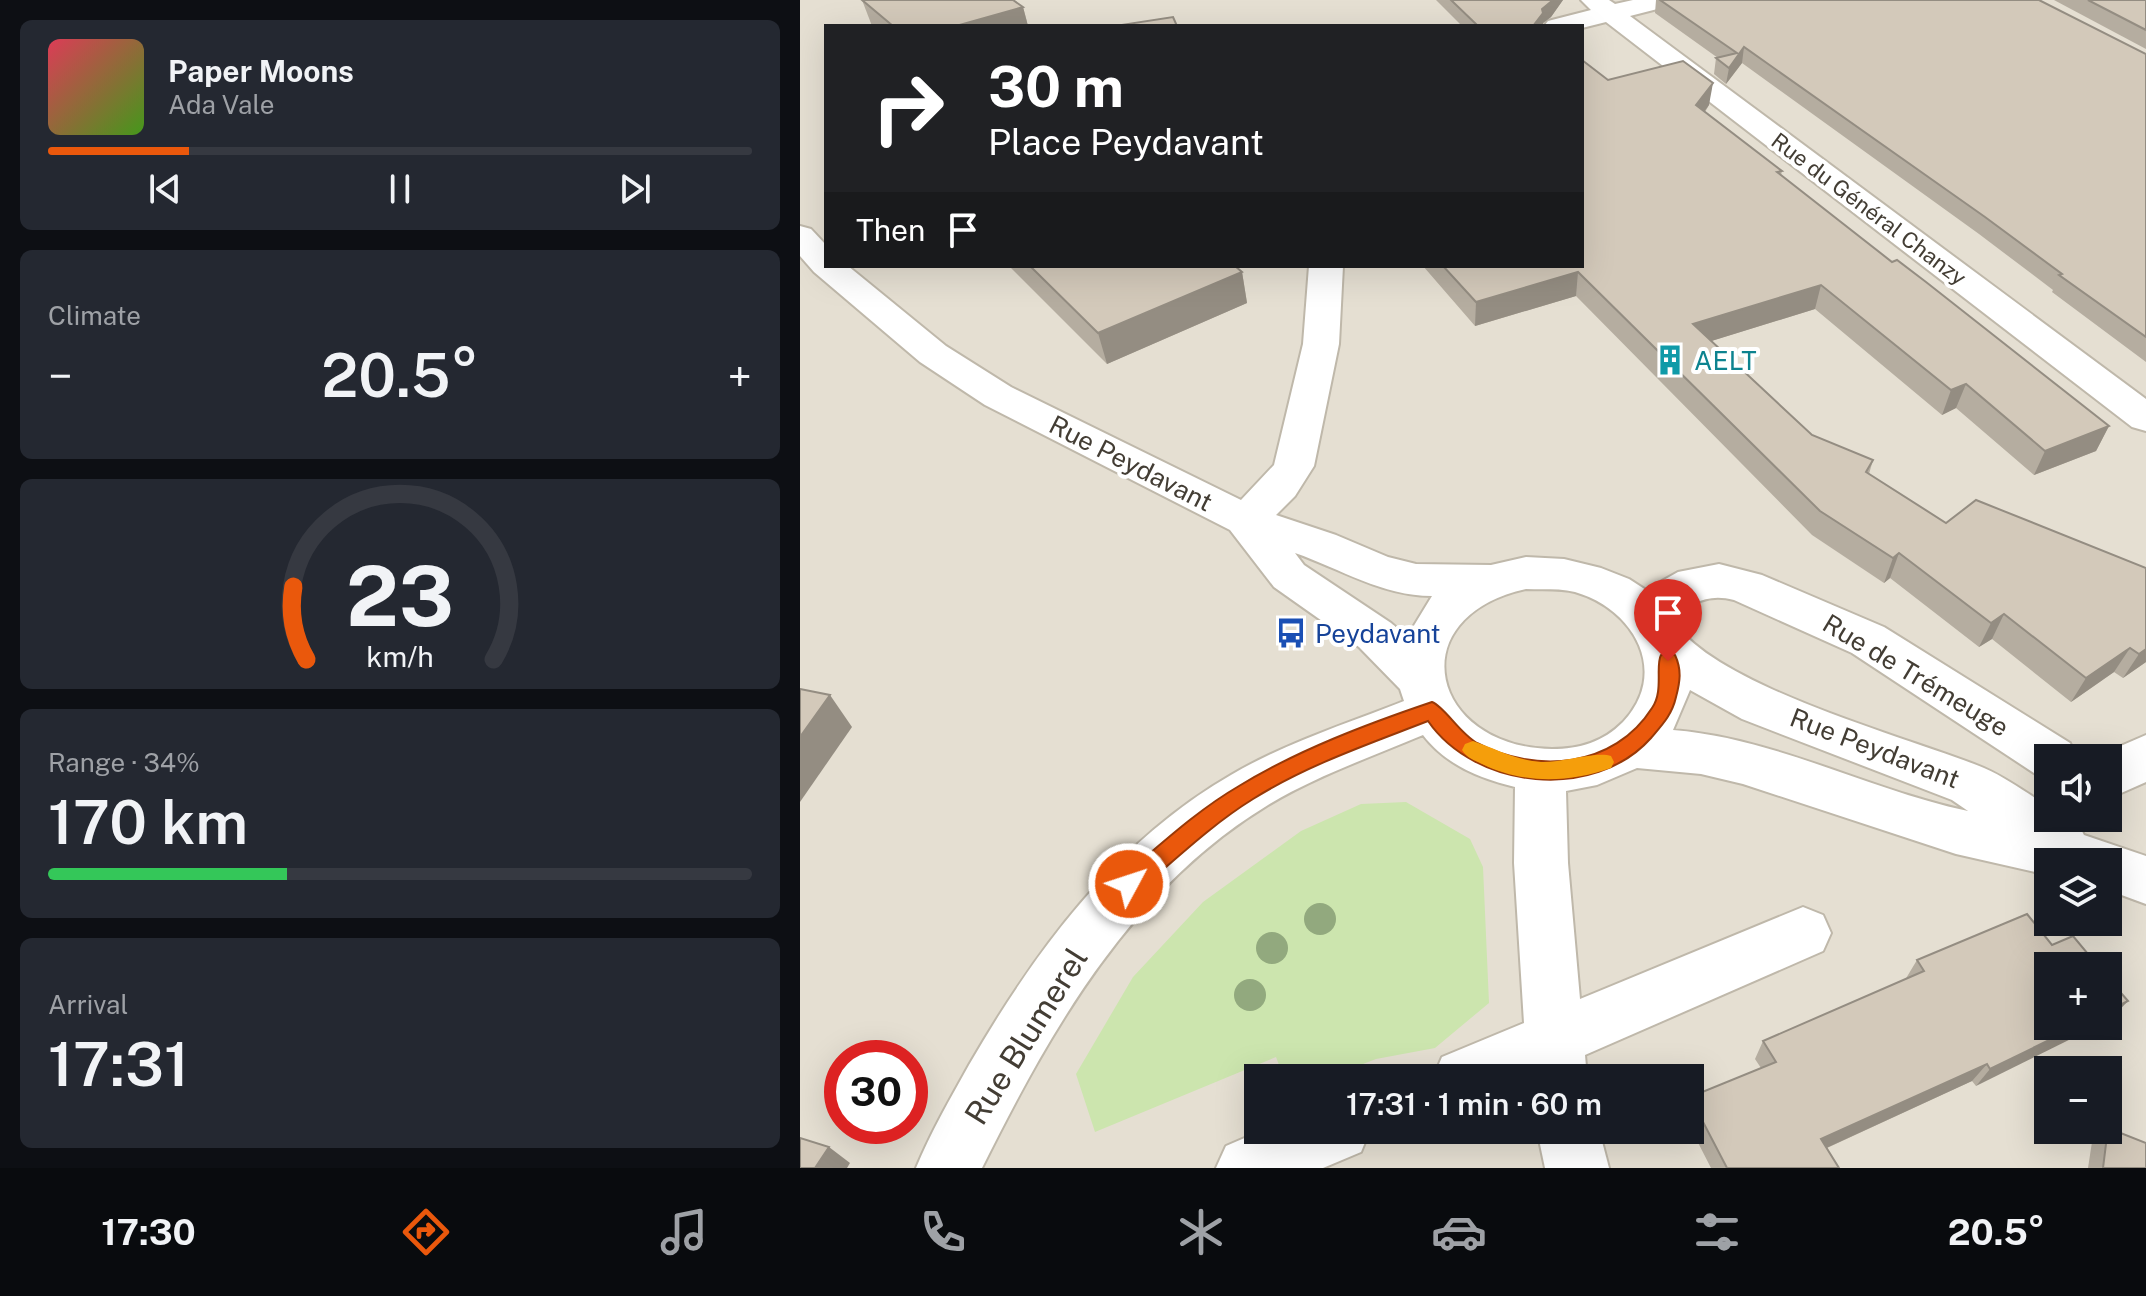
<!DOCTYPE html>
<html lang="en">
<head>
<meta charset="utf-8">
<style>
  :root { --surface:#171b24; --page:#242831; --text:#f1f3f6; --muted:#9ea1a6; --line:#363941; --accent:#ea580c }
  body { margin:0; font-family:"Public Sans",sans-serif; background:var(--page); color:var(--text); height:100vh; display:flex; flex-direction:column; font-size:30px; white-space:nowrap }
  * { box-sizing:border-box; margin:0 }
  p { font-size:26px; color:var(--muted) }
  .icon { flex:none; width:44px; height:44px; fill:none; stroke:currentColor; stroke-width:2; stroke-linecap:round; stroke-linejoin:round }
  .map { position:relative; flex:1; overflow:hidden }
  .panel { display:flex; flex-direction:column; gap:20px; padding:20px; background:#0d0f14; width:800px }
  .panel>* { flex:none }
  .top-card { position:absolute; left:24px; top:24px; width:760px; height:244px; border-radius:0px; box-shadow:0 8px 32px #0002; background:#202124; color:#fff; overflow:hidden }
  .controls { position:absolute; left:1234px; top:744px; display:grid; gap:16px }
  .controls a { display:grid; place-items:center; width:88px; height:88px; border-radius:0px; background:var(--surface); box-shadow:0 8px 32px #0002; font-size:40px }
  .speed { position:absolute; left:24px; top:1040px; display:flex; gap:16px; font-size:40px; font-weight:700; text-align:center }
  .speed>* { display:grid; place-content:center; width:104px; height:104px; border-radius:50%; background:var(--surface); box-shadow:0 8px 32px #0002; line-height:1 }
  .speed .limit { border:12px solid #d22; background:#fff; color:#111 }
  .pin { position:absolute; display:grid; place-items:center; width:68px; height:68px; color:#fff; margin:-82px -34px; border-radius:50% 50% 50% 0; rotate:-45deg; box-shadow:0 0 8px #0007 }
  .pin .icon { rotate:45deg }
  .me { position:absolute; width:88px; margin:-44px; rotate:50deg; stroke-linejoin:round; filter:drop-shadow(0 0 6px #0008) }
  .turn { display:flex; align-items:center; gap:28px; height:168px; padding:0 32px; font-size:36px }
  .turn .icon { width:104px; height:104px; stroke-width:2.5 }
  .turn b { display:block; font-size:56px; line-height:68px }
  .then { display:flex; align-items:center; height:76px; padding:0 32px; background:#0003; gap:16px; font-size:30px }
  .big { font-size:60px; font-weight:600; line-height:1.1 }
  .panel .tile { flex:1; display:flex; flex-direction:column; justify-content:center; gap:12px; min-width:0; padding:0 28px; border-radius:12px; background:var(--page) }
  .panel .dial { align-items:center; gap:0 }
  .dial svg { height:208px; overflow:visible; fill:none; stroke:var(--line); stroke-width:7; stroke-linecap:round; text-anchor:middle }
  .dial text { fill:var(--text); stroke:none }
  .song { display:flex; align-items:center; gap:24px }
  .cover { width:96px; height:96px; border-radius:12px; background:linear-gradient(135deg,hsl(350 70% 55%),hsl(100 70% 35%)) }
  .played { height:8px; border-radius:4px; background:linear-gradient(90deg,var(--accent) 20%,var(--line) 20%) }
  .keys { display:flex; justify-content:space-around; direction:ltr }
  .heat { display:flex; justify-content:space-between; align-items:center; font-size:44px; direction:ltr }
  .charge { height:12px; border-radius:6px; background:linear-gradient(90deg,#34c759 34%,var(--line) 0) }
  .trip { position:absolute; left:444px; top:1064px; width:460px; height:80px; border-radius:0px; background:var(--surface); box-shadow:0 8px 32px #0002; font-weight:600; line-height:80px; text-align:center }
  .tab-bar { display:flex; height:128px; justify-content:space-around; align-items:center; background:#090b0e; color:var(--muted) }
  .tab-bar .icon { width:56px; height:56px }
  .tab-bar .selected { color:var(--accent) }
  .tab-bar b { font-size:36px; color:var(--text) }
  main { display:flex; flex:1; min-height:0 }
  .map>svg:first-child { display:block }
  .residential { fill:#e5dfd2; fill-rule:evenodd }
  .green { fill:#cce5ae }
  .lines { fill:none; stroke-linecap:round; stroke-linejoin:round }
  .minor-casing { stroke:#bfb8aa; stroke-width:4 }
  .minor { fill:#fff; fill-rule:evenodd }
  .tree { fill:#92a97e }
  .wall { fill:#b5ada0 }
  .shaded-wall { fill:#948d82 }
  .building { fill:#d3c9ba; stroke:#948d82; stroke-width:2 }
  .route { fill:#ea580c; stroke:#983908; stroke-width:2 }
  .slow { fill:#f59e0b }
  .labels { text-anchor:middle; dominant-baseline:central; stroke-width:8; stroke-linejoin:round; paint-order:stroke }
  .far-street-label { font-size:22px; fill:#433d34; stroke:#fff }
  .culture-label { font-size:26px; fill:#0d838f; stroke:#fff; text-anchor:start }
  .street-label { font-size:26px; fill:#433d34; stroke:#fff }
  .transit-label { font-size:26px; fill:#164399; stroke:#fff; text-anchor:start }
  .near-street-label { font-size:32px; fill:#433d34; stroke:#fff }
</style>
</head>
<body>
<main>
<section class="panel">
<div class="tile">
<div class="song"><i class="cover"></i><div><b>Paper Moons</b><p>Ada Vale</p></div></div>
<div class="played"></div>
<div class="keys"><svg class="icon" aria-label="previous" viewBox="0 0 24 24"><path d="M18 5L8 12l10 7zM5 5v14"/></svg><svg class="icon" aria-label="pause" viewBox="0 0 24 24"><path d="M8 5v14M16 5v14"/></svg><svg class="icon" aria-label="next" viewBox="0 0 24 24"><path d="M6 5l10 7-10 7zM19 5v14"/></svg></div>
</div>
<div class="tile"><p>Climate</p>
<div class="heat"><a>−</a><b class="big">20.5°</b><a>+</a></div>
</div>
<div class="tile dial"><svg viewBox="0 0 100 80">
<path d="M14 69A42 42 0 1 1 86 69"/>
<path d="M14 69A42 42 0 0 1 9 41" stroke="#ea580c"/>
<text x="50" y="56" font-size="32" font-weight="700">23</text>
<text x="50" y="72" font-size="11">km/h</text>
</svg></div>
<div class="tile"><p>Range · 34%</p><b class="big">170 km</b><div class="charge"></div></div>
<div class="tile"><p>Arrival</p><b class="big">17:31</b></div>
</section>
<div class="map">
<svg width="1346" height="1168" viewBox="0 0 1346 1168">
  <rect width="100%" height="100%" fill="#f1ede4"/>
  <!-- residential -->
  <path class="residential" d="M 0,0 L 1346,0 L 1346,1168 L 0,1168 ZM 26,26 L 782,26 L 782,266 L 26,266 ZM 1248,758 L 1308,758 L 1308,818 L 1248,818 ZM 1248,862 L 1308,862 L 1308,922 L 1248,922 ZM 1248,966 L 1308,966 L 1308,1026 L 1248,1026 ZM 42,1058 L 110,1058 L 110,1126 L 42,1126 ZM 1248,1070 L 1308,1070 L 1308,1130 L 1248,1130 ZM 458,1078 L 890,1078 L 890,1130 L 458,1130 Z"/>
  <!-- green -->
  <path class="green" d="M 606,802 L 670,839 L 683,867 L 689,1003 L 635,1048 L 576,1059 L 527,1078 L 484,1078 L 476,1057 L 295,1132 L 276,1074 L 333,977 L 403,902 L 501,831 L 561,804 Z"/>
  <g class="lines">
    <!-- minor casing -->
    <g class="minor-casing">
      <g id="minor">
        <path d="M 781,0 L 809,0 L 815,4 L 833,0 L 876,0 L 873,5 L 830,16 L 1346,399 L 1346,431 L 1332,427 L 806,22 L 782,28 L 744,26 L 748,21 L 791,10 Z"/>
        <path d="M 0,226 L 11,229 L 26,245 L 26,266 L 48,266 L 146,346 L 211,387 L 441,500 L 474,465 L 503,344 L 509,266 L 543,266 L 539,344 L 514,466 L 495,496 L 476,515 L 536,535 L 588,557 L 616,564 L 691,565 L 726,557 L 764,559 L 801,568 L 829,579 L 846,590 L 878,572 L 919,564 L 962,575 L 1084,627 L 1270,743 L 1277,758 L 1248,758 L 1248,778 L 1234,773 L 1052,653 L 934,600 C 908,593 892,603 872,618 C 908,685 1111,738 1184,768 C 1207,778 1228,794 1248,806 L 1248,818 C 1265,818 1276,818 1284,835 L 1346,856 L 1346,904 L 1308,890 L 1308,862 L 1248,862 L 1248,875 L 1156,854 L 943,784 L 901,774 L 837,768 L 797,785 L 766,791 L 768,863 L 780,999 L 1003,907 L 1023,915 L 1031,933 L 1023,951 L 785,1055 L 787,1078 L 633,1078 L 642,1057 L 724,1023 L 714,863 L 715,787 C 679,778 646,765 623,735 C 571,757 516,776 468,805 C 331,888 251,1029 182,1168 L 116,1168 C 131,1132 150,1099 169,1065 C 235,951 315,842 431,775 C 485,743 546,724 604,701 L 600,689 L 559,647 L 474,587 L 430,530 L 185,405 L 120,362 L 14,272 L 0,256 ZM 495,553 C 541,569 582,596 632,596 L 607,637 L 591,623 L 504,565 ZM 726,589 C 742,590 759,588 775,592 C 834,609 870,672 823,722 C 803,742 780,749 752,749 C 630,747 599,617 726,589 ZM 890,690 L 942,719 L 1152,800 L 1168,811 C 1069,790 975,738 873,730 Z"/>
        <path d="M 1346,735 L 1346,782 L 1319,794 L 1308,795 L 1308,758 L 1293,758 Z"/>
        <path d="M 463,1130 L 570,1130 L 561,1152 L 523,1168 L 416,1168 L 426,1146 Z"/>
        <path d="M 737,1130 L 799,1130 L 809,1168 L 745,1168 Z"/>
      </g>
    </g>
    <!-- minor -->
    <use href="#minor" class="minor"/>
  </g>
  <!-- trees -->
  <g class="tree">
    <circle cx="520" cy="919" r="16"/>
    <circle cx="472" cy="948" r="16"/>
    <circle cx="450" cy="995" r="16"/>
  </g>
  <!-- wall -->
  <g class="wall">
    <path d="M 62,0 L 223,7 L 228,26 L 72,26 Z"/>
    <path d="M 636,0 L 763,0 L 751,17 L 743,23 L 743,26 L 662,26 Z"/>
    <path d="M 856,0 L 1239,0 L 1346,54 L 1346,362 L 1252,292 L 1253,290 L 1179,234 L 942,63 L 926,84 L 914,74 L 916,58 L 918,58 L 855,13 Z"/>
    <path d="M 1254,0 L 1346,0 L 1346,49 Z"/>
    <path d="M 808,80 L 909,105 L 905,112 L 982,171 L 981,175 L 1092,262 L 1309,426 L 1296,451 L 1234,475 L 1156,408 L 1142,415 L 1015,309 L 911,341 L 1012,435 L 1073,460 L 1069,474 L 1146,523 L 1346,568 L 1346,662 L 1323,678 L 1314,672 L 1271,702 L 1192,639 L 1179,647 L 1090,578 L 1084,583 L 1012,535 L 776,296 L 675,326 L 623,266 L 782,266 Z"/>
    <path d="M 209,266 L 435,266 L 442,272 L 447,303 L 307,364 Z"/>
    <path d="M 1117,960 L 1248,1026 L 1176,1086 L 1172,1081 L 1027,1148 L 1039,1168 L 911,1168 L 890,1127 L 890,1097 L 961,1068 L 955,1059 L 963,1041 L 1105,980 Z"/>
    <path d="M 1305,1130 L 1308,1130 L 1346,1168 L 1288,1168 L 1292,1142 Z"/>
  </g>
  <!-- shaded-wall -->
  <g class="shaded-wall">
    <path d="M 753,0 L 763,0 L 751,17 L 743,23 L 743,26 L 733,26 L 742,9 Z"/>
    <path d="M 223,7 L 228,26 L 156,26 Z"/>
    <path d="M 944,47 L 942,63 L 926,84 L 929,68 Z"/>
    <path d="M 913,83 L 909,105 L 893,127 L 896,105 Z"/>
    <path d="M 442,272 L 447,303 L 307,364 L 298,333 Z"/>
    <path d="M 778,272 L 776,296 L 675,326 L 676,302 Z"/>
    <path d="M 1021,285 L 1015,309 L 889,348 L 893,324 Z"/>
    <path d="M 1166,384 L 1156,408 L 1142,415 L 1151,390 Z"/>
    <path d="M 1309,426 L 1296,451 L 1234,475 L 1245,451 Z"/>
    <path d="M 1099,553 L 1090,578 L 1084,583 L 1093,558 Z"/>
    <path d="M 1204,614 L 1192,639 L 1179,647 L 1191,623 Z"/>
    <path d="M 1330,648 L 1314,672 L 1271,702 L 1286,678 Z"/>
    <path d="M 1346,649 L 1346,662 L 1323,678 L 1339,654 Z"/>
    <path d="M 30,695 L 52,727 L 0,802 L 0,737 Z"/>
    <path d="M 1328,1001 L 1310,1020 L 1308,1020 L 1308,1011 Z"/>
    <path d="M 1278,1026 L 1297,1026 L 1176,1086 L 1190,1069 Z"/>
    <path d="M 1187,1064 L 1172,1081 L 1011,1155 L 1021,1139 Z"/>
    <path d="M 29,1147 L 50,1163 L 47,1168 L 15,1168 Z"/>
  </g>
  <!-- building -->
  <g class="building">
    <path d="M 62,0 L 213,0 L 223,7 L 156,26 L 93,26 Z"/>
    <path d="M 651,0 L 753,0 L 742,9 L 743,13 L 733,26 L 678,26 Z"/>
    <path d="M 860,0 L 1239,0 L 1346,54 L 1346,337 L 1259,275 L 1262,274 L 1185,217 L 944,47 L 929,68 L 916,58 L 937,53 Z"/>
    <path d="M 1288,0 L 1346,0 L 1346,30 Z"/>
    <path d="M 373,17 L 377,26 L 321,26 L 321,25 Z"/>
    <path d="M 782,60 L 808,80 L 883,61 L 913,83 L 896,105 L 982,171 L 977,172 L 1092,262 L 1097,260 L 1126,282 L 1309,426 L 1245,451 L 1166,384 L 1151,390 L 1021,285 L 893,324 L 1012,435 L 1073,460 L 1066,472 L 1146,523 L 1176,500 L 1346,568 L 1346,649 L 1339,654 L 1330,648 L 1286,678 L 1204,614 L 1191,623 L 1099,553 L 1093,558 L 1020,511 L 778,272 L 676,302 L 643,266 L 782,266 Z"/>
    <path d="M 230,266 L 435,266 L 442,272 L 298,333 Z"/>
    <path d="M 0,689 L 30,695 L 0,737 Z"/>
    <path d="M 1227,914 L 1252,945 L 1273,936 L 1298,966 L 1248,966 L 1248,1026 L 1278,1026 L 1190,1069 L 1187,1064 L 1021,1139 L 1039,1168 L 927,1168 L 890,1097 L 976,1062 L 963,1041 L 1124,971 L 1117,960 Z"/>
    <path d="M 1308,978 L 1328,1001 L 1308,1011 Z"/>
    <path d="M 1308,1128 L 1346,1143 L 1346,1168 L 1303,1168 Z"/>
    <path d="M 0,1138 L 29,1147 L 15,1168 L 0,1168 Z"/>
  </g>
  <!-- route -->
  <path class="route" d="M 868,653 L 875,655 C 882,670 880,682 876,697 C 872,715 862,725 851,738 C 794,802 675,789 628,721 C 569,744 507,765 453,799 C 411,825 375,860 337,892 L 329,895 L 322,892 L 318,884 L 322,877 C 359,846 396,811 439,786 C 498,750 567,724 632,702 C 645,707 659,733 677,743 C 736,774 814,768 852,708 C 864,691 855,666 861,655 Z"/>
  <!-- slow -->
  <path class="slow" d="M 673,741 C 696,749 716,760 741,762 C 760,763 797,751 811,756 L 814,762 L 811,768 C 769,783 722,784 682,764 C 674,760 667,758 662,750 L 665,744 Z"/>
  <!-- icons -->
  <defs>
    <g id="building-bare" transform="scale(2.4)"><path d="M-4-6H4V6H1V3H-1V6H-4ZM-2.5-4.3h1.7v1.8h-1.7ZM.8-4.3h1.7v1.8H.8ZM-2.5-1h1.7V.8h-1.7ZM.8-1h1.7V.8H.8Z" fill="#0f9aa8" stroke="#fff" stroke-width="2.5" paint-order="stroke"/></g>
    <g id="bus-bare" transform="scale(2.4)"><path d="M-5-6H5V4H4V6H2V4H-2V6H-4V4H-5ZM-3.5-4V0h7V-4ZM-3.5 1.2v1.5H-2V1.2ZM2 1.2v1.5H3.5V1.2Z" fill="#1a4fb4" stroke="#fff" stroke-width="2.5" paint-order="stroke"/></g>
  </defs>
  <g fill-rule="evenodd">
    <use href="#building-bare" x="870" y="360"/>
    <use href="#bus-bare" x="491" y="633"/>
  </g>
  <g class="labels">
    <!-- far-street labels -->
    <g class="far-street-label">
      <text transform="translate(1069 209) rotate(37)">Rue du Général Chanzy</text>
    </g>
    <!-- culture labels -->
    <g class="culture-label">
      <text x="894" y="360">AELT</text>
    </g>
    <!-- street labels -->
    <g class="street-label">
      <text transform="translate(331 463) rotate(27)">Rue Peydavant</text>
      <text transform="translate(1116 675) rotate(31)">Rue de Trémeuge</text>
      <text transform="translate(1075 748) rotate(21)">Rue Peydavant</text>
    </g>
    <!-- transit labels -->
    <g class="transit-label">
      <text x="515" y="633">Peydavant</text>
    </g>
    <!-- near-street labels -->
    <g class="near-street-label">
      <text transform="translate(226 1036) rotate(-58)">Rue Blumerel</text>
    </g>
  </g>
</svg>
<div class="controls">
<a><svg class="icon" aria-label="sound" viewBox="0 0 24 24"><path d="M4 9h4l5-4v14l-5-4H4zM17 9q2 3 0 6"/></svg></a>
<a><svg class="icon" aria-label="layers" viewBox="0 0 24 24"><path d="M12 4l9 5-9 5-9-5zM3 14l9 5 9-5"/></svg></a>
<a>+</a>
<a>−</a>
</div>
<div class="speed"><div class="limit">30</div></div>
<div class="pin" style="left:868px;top:661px;background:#d93025"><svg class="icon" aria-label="arrive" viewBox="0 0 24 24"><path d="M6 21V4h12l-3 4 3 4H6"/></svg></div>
<svg class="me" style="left:329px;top:884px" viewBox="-20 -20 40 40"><circle r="17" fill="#ea580c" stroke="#fff" stroke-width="3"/><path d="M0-11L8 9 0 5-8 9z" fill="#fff"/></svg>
<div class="trip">17:31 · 1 min · 60 m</div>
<div class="top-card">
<div class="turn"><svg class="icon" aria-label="right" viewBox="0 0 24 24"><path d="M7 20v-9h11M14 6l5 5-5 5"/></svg><div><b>30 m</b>Place Peydavant</div></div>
<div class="then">Then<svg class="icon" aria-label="arrive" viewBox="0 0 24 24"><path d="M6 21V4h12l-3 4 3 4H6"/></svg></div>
</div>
</div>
</main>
<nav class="tab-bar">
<b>17:30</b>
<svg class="icon selected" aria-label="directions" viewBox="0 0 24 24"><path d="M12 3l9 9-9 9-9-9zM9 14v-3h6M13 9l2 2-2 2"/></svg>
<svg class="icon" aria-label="music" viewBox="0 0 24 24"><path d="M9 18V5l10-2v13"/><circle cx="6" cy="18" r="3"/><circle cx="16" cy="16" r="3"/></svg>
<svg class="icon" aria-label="phone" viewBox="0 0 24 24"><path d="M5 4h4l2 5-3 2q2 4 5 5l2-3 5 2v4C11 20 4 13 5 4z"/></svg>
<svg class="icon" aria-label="climate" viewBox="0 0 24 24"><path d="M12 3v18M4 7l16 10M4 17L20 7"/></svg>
<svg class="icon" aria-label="car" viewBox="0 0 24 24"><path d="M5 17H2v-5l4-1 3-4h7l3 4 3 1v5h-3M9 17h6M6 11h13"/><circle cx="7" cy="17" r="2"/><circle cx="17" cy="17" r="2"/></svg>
<svg class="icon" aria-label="filters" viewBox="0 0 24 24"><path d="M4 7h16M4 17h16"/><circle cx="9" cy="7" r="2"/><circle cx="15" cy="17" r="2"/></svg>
<b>20.5°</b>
</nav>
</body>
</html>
